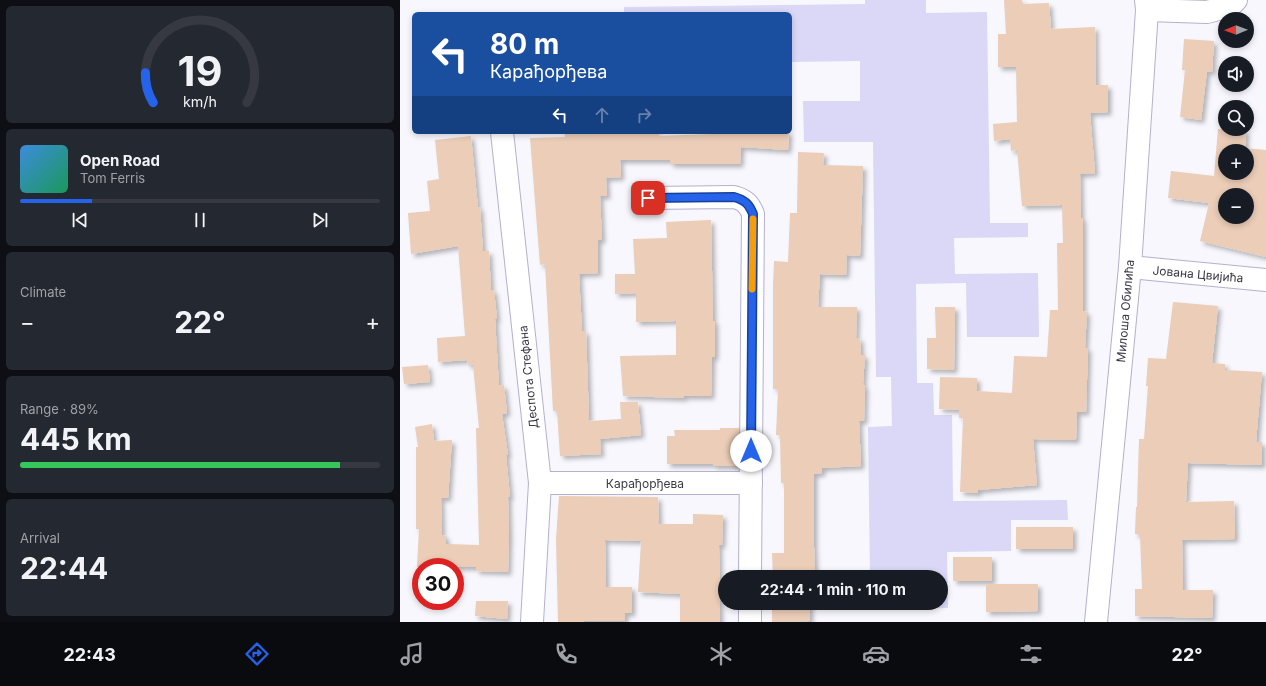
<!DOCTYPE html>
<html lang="en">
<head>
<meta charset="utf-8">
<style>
  :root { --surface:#171b24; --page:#242831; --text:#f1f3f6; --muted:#9ea1a6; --line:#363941; --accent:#2563eb }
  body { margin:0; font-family:Inter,sans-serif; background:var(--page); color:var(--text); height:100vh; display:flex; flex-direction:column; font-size:15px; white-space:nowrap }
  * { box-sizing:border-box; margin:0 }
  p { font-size:13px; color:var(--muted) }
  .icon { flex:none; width:22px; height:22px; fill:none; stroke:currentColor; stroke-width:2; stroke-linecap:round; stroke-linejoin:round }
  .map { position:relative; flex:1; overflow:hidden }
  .side { display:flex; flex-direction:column; gap:6px; padding:6px; background:#0d0f14; width:400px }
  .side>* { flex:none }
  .top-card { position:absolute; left:12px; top:12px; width:380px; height:122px; border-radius:6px; box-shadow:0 2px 6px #0003; background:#1a4fa0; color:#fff; overflow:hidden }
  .needle { width:26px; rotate:269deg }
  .tools { position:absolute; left:818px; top:12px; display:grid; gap:8px }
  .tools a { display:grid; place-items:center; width:36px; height:36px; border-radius:50%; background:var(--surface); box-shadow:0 2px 6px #0003; font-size:20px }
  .speed { position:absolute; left:12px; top:558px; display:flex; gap:8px; font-size:20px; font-weight:700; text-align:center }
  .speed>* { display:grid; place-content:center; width:52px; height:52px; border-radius:50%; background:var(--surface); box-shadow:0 2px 6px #0003; line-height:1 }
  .speed .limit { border:6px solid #d22; background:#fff; color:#111 }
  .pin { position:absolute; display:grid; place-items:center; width:34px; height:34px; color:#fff; margin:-17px; border-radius:8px; box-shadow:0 2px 6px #0006 }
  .me { position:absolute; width:44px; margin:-22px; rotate:0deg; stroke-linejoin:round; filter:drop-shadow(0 0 3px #0008) }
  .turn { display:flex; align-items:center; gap:14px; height:84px; padding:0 12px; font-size:18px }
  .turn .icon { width:52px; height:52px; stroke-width:2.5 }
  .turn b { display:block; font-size:28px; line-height:34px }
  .lanes { display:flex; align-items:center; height:38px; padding:0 12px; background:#0003; justify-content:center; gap:20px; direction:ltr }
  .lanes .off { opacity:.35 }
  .big { font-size:30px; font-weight:700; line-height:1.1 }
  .side .tile { flex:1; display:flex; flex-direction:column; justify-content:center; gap:6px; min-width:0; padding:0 14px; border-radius:6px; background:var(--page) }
  .side .dial { align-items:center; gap:0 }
  .dial svg { height:104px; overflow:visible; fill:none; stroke:var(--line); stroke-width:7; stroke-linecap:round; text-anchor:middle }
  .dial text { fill:var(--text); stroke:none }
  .song { display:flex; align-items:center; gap:12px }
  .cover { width:48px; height:48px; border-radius:6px; background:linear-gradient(135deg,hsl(210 70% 55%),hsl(150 70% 35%)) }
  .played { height:4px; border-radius:2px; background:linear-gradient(90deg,var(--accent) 20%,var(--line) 20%) }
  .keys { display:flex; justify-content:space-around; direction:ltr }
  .heat { display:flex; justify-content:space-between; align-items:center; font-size:22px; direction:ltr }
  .charge { height:6px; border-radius:3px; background:linear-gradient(90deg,#34c759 89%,var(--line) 0) }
  .trip { position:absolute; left:318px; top:570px; width:230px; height:40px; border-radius:20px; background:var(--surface); box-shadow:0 2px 6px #0003; font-weight:700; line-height:40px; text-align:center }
  .tabs { display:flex; height:64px; justify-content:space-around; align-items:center; background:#090b0e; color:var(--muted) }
  .tabs .icon { width:28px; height:28px }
  .tabs .current { color:var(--accent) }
  .tabs b { font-size:18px; color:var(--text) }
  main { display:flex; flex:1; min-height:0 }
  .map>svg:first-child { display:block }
  .green { fill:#dad7f7 }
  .building { fill:#ebcdb8; fill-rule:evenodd; filter:url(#shadow) }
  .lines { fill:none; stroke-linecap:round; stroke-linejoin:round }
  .street-casing { stroke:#b4b0cf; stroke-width:24 }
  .secondary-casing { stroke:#b4b0cf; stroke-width:24 }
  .street { stroke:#fff; stroke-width:22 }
  .secondary { stroke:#fff; stroke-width:22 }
  .route-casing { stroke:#184099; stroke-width:10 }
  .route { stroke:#2563eb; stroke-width:7 }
  .slow { stroke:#f59e0b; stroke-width:7 }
  .labels { text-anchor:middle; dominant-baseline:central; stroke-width:3; stroke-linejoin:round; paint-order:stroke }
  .street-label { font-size:12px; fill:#3a3945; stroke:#fff }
</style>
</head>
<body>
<main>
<section class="side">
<div class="tile dial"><svg viewBox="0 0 100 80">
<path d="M14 69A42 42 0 1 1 86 69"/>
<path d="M14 69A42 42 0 0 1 8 46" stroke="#2563eb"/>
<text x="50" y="56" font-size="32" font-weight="700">19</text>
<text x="50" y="72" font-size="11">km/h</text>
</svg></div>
<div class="tile">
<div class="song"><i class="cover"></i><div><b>Open Road</b><p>Tom Ferris</p></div></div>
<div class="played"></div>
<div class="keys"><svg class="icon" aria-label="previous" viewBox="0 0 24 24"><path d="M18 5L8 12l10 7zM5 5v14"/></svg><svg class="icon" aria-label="pause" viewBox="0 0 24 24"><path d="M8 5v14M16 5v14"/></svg><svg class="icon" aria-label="next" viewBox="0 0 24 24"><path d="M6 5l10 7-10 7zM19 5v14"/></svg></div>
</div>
<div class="tile"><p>Climate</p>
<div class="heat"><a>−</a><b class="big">22°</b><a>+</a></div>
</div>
<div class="tile"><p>Range · 89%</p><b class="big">445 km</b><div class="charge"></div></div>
<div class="tile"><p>Arrival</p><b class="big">22:44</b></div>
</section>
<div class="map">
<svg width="866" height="622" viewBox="0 0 866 622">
  <defs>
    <filter id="shadow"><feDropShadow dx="3.5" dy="3.5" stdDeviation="2" flood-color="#0004"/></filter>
  </defs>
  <rect width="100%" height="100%" fill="#f7f7fd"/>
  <!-- green -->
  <path class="green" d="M 465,0 L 526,0 L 526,13 L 587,12 L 590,223 L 628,223 L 628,237 L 554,238 L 555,274 L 638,273 L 639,337 L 567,337 L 566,283 L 516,284 L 517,383 L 533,383 L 534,415 L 552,415 L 553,501 L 667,500 L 668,520 L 611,520 L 611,551 L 547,552 L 548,608 L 470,609 L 470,603 L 541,603 L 541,577 L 470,577 L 468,427 L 492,426 L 491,377 L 476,377 L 473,142 L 404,142 L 403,101 L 460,101 L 460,61 L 390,62 L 390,14 L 224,14 L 224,7 L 465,4 Z"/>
  <!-- building -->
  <g class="building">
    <path d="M 604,0 L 622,0 L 623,4 L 649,3 L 651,29 L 695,27 L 696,85 L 708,85 L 708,112 L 690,113 L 695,173 L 680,174 L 681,218 L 683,218 L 683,311 L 687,312 L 685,348 L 688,348 L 686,412 L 677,412 L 676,440 L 633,439 L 637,485 L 578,490 L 578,493 L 560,492 L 563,418 L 559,418 L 559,410 L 539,409 L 540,377 L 577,378 L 577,391 L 612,393 L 614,356 L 647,357 L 650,310 L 658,310 L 657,243 L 663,243 L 662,205 L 622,206 L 617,150 L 611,151 L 610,139 L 594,141 L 593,124 L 617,122 L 616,67 L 598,67 L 598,34 L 606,34 Z"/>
    <path d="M 784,39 L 814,41 L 812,72 L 807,71 L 801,120 L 780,117 L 785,70 L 782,70 Z"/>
    <path d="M 818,129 L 838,129 L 838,130 L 846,131 L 845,148 L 866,150 L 866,257 L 800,241 L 809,203 L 768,198 L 771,171 L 814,176 ZM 825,151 L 847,151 L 847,173 L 825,173 ZM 825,195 L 847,195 L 847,217 L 825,217 Z"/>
    <path d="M 164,132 L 259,132 L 259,136 L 312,134 L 312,132 L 389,132 L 388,150 L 341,147 L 340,164 L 270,164 L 270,160 L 220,160 L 221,177 L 206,178 L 207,196 L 200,196 L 202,240 L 198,240 L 198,273 L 179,274 L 182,331 L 186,331 L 189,421 L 221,419 L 220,402 L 238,402 L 241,435 L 200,439 L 201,454 L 160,456 L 157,411 L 153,411 L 145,264 L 140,265 L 130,138 L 165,137 Z"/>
    <path d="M 71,136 L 78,208 L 80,207 L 83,251 L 89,251 L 91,290 L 94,290 L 97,319 L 95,319 L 99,386 L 104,385 L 107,413 L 102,414 L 108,455 L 106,455 L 110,497 L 108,497 L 109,534 L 108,572 L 76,571 L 76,567 L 17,567 L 19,529 L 16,529 L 16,447 L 18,447 L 15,427 L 32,424 L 34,441 L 52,440 L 48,498 L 41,498 L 42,535 L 46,536 L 46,544 L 79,545 L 76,428 L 79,428 L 73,365 L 68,365 L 67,360 L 38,362 L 37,338 L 65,336 L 58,246 L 11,254 L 8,213 L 30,211 L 27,181 L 39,179 L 35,140 Z"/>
    <path d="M 398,152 L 424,153 L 423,165 L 463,166 L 460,256 L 447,255 L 446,275 L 420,274 L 418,307 L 457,307 L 456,338 L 460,338 L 461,355 L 465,355 L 463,384 L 464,385 L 465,387 L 464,421 L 459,421 L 461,466 L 422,468 L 422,473 L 414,474 L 414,547 L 415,570 L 407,570 L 407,577 L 373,577 L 372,553 L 384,553 L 384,483 L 381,483 L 380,435 L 376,435 L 378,389 L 373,389 L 373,286 L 374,261 L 388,262 L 390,213 L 397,213 Z"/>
    <path d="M 311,220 L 313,321 L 315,321 L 315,357 L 312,357 L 311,396 L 284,396 L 284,398 L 223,396 L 220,356 L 276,355 L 276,321 L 236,322 L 236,293 L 215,294 L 215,274 L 235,274 L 233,239 L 267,238 L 266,222 Z"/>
    <path d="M 773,302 L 818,306 L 812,363 L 825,364 L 825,370 L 862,372 L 856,442 L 862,442 L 862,465 L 788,463 L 786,502 L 834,501 L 835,539 L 782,540 L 783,590 L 813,590 L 812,618 L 735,616 L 735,589 L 742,589 L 740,535 L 735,534 L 736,507 L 737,507 L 739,439 L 744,439 L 748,386 L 746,386 L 748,358 L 766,359 Z"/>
    <path d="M 535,307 L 555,307 L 554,370 L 527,369 L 527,338 L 536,338 Z"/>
    <path d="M 28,365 L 30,382 L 4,384 L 2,367 Z"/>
    <path d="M 320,428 L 339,428 L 338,466 L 313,466 L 313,464 L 267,464 L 267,436 L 275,436 L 274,430 L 320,430 Z"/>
    <path d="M 159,496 L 258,497 L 259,524 L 293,524 L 293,514 L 323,515 L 322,545 L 319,545 L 320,622 L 280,622 L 280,594 L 238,592 L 241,541 L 205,540 L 206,587 L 232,587 L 232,613 L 225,613 L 225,621 L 184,621 L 184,622 L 158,622 L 156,539 Z"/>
    <rect x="616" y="527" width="57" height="22"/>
    <rect x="553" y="557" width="39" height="24"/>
    <path d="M 586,584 L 638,584 L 638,611 L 586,612 Z"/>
    <path d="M 76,601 L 108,601 L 107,619 L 75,616 Z"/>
    <path d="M 372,603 L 410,603 L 410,621 L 372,622 Z"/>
  </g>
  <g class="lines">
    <!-- street casing -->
    <g class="street-casing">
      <g id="street">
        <path d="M 747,10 L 807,12 L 830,6 L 836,0"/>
        <path d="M 102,132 L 140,483 L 132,622"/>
        <path d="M 248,198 L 334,197 C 345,200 349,204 353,214 L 350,577"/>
        <path d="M 730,267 L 866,280"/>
        <path d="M 140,483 L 351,483"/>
        <path d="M 350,622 L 350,603"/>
      </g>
    </g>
    <!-- secondary casing -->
    <g class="secondary-casing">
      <path id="secondary" d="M 696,622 L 730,267 L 747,10 L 746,0"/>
    </g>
    <!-- street -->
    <use href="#street" class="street"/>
    <!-- secondary -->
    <use href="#secondary" class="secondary"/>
  </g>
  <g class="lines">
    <!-- route casing -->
    <g class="route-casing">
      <path id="route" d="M 248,198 L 334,197 C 345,200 349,204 353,214 L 351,451"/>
    </g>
    <!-- route -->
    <use href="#route" class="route"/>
    <!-- slow -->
    <path class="slow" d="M 352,289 L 353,219"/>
  </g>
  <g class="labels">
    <!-- street labels -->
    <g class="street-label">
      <text transform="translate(798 274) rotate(5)">Јована Цвијића</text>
      <text transform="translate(725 311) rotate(-85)">Милоша Обилића</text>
      <text transform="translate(128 377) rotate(-96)">Деспота Стефана</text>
      <text x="245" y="483">Карађорђева</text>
    </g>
  </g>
</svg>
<div class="tools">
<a><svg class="needle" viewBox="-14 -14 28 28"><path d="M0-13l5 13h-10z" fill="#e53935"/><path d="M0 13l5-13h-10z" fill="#9ea1a6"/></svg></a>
<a><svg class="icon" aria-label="sound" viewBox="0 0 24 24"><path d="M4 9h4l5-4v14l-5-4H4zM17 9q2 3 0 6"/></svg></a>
<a><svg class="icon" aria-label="search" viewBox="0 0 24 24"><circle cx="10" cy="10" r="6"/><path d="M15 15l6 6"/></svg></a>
<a>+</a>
<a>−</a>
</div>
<div class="speed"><div class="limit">30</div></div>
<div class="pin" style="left:248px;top:198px;background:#d93025"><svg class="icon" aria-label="arrive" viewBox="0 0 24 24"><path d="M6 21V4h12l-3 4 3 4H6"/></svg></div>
<svg class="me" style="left:351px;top:451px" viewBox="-20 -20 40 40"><circle r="19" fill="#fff"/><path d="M0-13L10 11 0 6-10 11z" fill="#2563eb"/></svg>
<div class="trip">22:44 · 1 min · 110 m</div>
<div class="top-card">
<div class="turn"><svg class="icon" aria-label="left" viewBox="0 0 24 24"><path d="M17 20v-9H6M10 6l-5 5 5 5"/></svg><div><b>80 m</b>Карађорђева</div></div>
<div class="lanes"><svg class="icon" aria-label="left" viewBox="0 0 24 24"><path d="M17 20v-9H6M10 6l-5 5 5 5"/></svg><svg class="icon off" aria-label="ahead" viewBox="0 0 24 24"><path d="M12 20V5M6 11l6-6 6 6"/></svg><svg class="icon off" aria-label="right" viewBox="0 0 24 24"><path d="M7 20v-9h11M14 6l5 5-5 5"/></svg></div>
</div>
</div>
</main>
<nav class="tabs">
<b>22:43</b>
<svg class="icon current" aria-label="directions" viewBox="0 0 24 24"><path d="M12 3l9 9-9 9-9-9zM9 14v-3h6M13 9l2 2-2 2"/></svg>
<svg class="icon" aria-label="music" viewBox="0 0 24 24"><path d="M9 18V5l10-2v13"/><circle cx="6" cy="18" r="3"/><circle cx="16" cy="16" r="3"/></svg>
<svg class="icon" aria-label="phone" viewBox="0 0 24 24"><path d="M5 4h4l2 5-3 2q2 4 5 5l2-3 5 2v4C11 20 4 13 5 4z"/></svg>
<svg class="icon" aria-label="climate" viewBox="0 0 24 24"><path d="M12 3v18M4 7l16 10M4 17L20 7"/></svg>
<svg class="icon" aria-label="car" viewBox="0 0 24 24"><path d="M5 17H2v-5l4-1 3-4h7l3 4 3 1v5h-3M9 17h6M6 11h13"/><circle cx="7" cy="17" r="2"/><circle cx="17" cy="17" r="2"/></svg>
<svg class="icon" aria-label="filters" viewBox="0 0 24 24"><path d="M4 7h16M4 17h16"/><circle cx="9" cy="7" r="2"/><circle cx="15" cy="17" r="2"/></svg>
<b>22°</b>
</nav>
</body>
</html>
